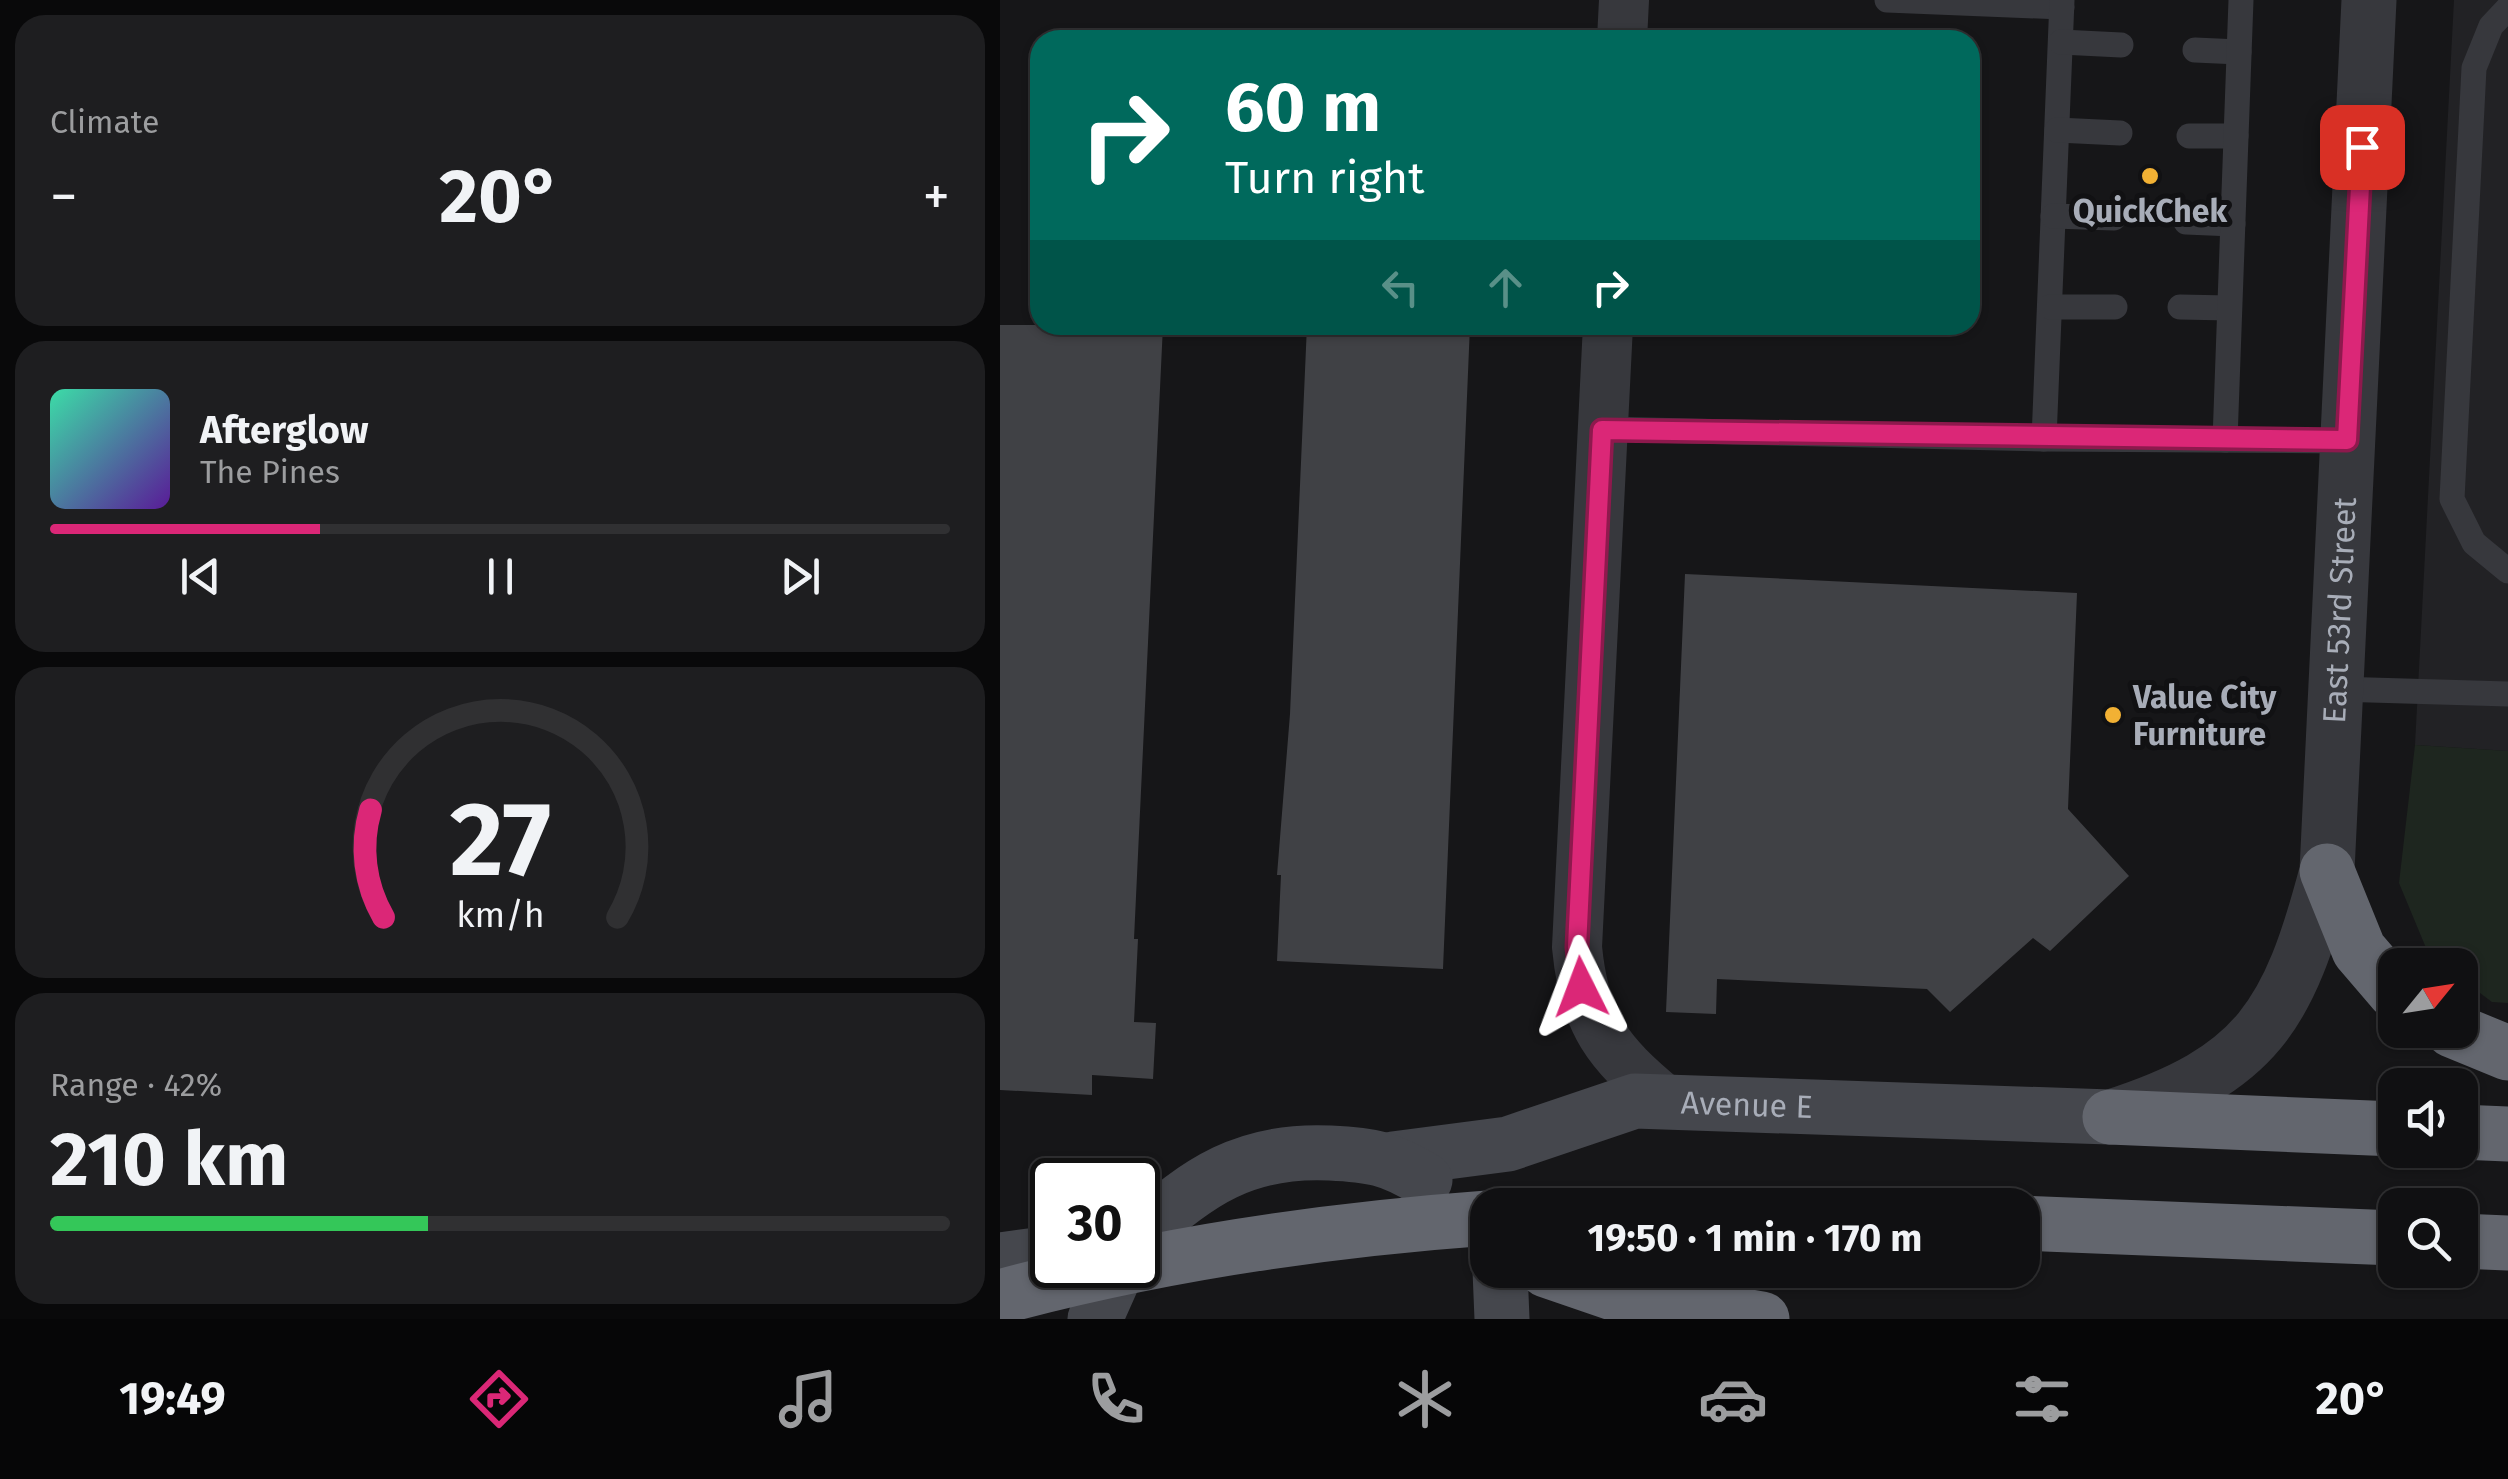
<!DOCTYPE html>
<html lang="en">
<head>
<meta charset="utf-8">
<style>
  :root { --surface:#101012; --page:#1e1e20; --text:#f1f3f6; --muted:#9c9d9f; --line:#303032; --accent:#db2777 }
  body { margin:0; font-family:"Fira Sans",sans-serif; background:var(--page); color:var(--text); height:100vh; display:flex; flex-direction:column; font-size:38px; white-space:nowrap }
  * { box-sizing:border-box; margin:0 }
  p { font-size:32px; color:var(--muted) }
  .icon { flex:none; width:55px; height:55px; fill:none; stroke:currentColor; stroke-width:2; stroke-linecap:round; stroke-linejoin:round }
  .map { position:relative; flex:1; overflow:hidden }
  .panel { display:flex; flex-direction:column; gap:15px; padding:15px; background:#09090a; width:1000px }
  .panel>* { flex:none }
  .top-card { position:absolute; left:30px; top:30px; width:950px; height:305px; border-radius:30px; box-shadow:0 2px 8px #0004,0 0 0 2px var(--line); background:#00695c; color:#fff; overflow:hidden }
  .needle { width:65px; rotate:60deg }
  .buttons { position:absolute; left:1378px; top:948px; display:grid; gap:20px }
  .buttons a { display:grid; place-items:center; width:100px; height:100px; border-radius:20px; background:var(--surface); box-shadow:0 2px 8px #0004,0 0 0 2px var(--line); font-size:50px }
  .speed { position:absolute; left:30px; top:1158px; display:flex; gap:20px; font-size:50px; font-weight:700; text-align:center }
  .speed>* { display:grid; place-content:center; width:130px; height:130px; border-radius:50%; background:var(--surface); box-shadow:0 2px 8px #0004,0 0 0 2px var(--line); line-height:1 }
  .speed .limit { border:5px solid #111; border-radius:15px; background:#fff; color:#111 }
  .pin { position:absolute; display:grid; place-items:center; width:85px; height:85px; color:#fff; margin:-42px; border-radius:20px; box-shadow:0 5px 15px #0006 }
  .me { position:absolute; width:110px; margin:-55px; rotate:357deg; stroke-linejoin:round; filter:drop-shadow(0 0 8px #0008) }
  .turn { display:flex; align-items:center; gap:35px; height:210px; padding:0 30px; font-size:45px }
  .turn .icon { width:130px; height:130px; stroke-width:2.5 }
  .turn b { display:block; font-size:70px; line-height:85px }
  .lanes { display:flex; align-items:center; height:95px; padding:0 30px; background:#0003; justify-content:center; gap:50px; direction:ltr }
  .lanes .off { opacity:.35 }
  .big { font-size:75px; font-weight:700; line-height:1.1 }
  .panel .card { flex:1; display:flex; flex-direction:column; justify-content:center; gap:15px; min-width:0; padding:0 35px; border-radius:30px; background:var(--page) }
  .panel .dial { align-items:center; gap:0 }
  .dial svg { height:260px; overflow:visible; fill:none; stroke:var(--line); stroke-width:7; stroke-linecap:round; text-anchor:middle }
  .dial text { fill:var(--text); stroke:none }
  .song { display:flex; align-items:center; gap:30px }
  .cover { width:120px; height:120px; border-radius:15px; background:linear-gradient(135deg,hsl(160 70% 55%),hsl(270 70% 35%)) }
  .played { height:10px; border-radius:5px; background:linear-gradient(90deg,var(--accent) 30%,var(--line) 30%) }
  .keys { display:flex; justify-content:space-around; direction:ltr }
  .heat { display:flex; justify-content:space-between; align-items:center; font-size:55px; direction:ltr }
  .charge { height:15px; border-radius:8px; background:linear-gradient(90deg,#34c759 42%,var(--line) 0) }
  .trip { position:absolute; left:470px; top:1188px; width:570px; height:100px; border-radius:30px; background:var(--surface); box-shadow:0 2px 8px #0004,0 0 0 2px var(--line); font-weight:700; line-height:100px; text-align:center }
  .tab-bar { display:flex; height:160px; justify-content:space-around; align-items:center; background:#060607; color:var(--muted) }
  .tab-bar .icon { width:70px; height:70px }
  .tab-bar .on { color:var(--accent) }
  .tab-bar b { font-size:45px; color:var(--text) }
  main { display:flex; flex:1; min-height:0 }
  .map>svg:first-child { display:block }
  .built { fill:#222225 }
  .green { fill:#1e261f }
  .building { fill:#404145 }
  .lines { fill:none; stroke-linecap:round; stroke-linejoin:round }
  .service { stroke:#37383d; stroke-width:25 }
  .minor { stroke:#37383d; stroke-width:50 }
  .tertiary { stroke:#37383d; stroke-width:55 }
  .secondary { stroke:#45474d; stroke-width:55 }
  .motorway { stroke:#63666e; stroke-width:55 }
  .motorway-bridge { stroke:#63666e; stroke-width:55 }
  .route-casing { stroke:#8e194d; stroke-width:25 }
  .route { stroke:#db2777; stroke-width:18 }
  .poi-dot { fill:#f2b134; stroke:#111113; stroke-width:4 }
  .labels { text-anchor:middle; dominant-baseline:central; stroke-width:10; stroke-linejoin:round; paint-order:stroke }
  .poi-label { font-size:32px; font-weight:bold; fill:#a8adb8; stroke:#111113 }
  .street-label { font-size:32px; fill:#a8adb8; stroke:#111113 }
</style>
</head>
<body>
<main>
<section class="panel">
<div class="card"><p>Climate</p>
<div class="heat"><a>−</a><b class="big">20°</b><a>+</a></div>
</div>
<div class="card">
<div class="song"><i class="cover"></i><div><b>Afterglow</b><p>The Pines</p></div></div>
<div class="played"></div>
<div class="keys"><svg class="icon" aria-label="previous" viewBox="0 0 24 24"><path d="M18 5L8 12l10 7zM5 5v14"/></svg><svg class="icon" aria-label="pause" viewBox="0 0 24 24"><path d="M8 5v14M16 5v14"/></svg><svg class="icon" aria-label="next" viewBox="0 0 24 24"><path d="M6 5l10 7-10 7zM19 5v14"/></svg></div>
</div>
<div class="card dial"><svg viewBox="0 0 100 80">
<path d="M14 69A42 42 0 1 1 86 69"/>
<path d="M14 69A42 42 0 0 1 10 36" stroke="#db2777"/>
<text x="50" y="56" font-size="32" font-weight="700">27</text>
<text x="50" y="72" font-size="11">km/h</text>
</svg></div>
<div class="card"><p>Range · 42%</p><b class="big">210 km</b><div class="charge"></div></div>
</section>
<div class="map">
<svg width="1508" height="1319" viewBox="0 0 1508 1319">
  <rect width="100%" height="100%" fill="#161618"/>
  <!-- built -->
  <path class="built" d="M 1454,0 L 1508,0 L 1508,751 L 1415,745 Z"/>
  <!-- green -->
  <path class="green" d="M 1415,745 L 1508,751 L 1508,1003 L 1492,1002 L 1460,978 L 1460,965 L 1442,965 L 1429,955 L 1399,883 Z"/>
  <!-- building -->
  <g class="building">
    <path d="M 0,325 L 163,325 L 134,939 L 138,939 L 134,1022 L 156,1023 L 153,1079 L 92,1075 L 92,1095 L 0,1090 Z"/>
    <path d="M 307,325 L 470,325 L 443,969 L 277,961 L 281,875 L 277,875 L 290,714 Z"/>
    <path d="M 685,574 L 1077,593 L 1068,809 L 1129,876 L 1050,951 L 1033,938 L 950,1012 L 927,989 L 717,979 L 716,1014 L 666,1012 Z"/>
  </g>
  <g class="lines">
    <!-- service -->
    <g class="service">
      <path d="M 887,0 L 1062,7"/>
      <path d="M 1062,0 L 1044,439 L 1347,441"/>
      <path d="M 1508,8 L 1491,26 L 1474,68 L 1452,499 L 1474,543 L 1508,571"/>
      <path d="M 1061,42 L 1121,45"/>
      <path d="M 1195,50 L 1239,52"/>
      <path d="M 1057,130 L 1120,133"/>
      <path d="M 1189,136 L 1236,136"/>
      <path d="M 1053,216 L 1114,218"/>
      <path d="M 1186,222 L 1233,224"/>
      <path d="M 1050,307 L 1115,307"/>
      <path d="M 1180,307 L 1229,308"/>
      <path d="M 602,429 L 1044,439"/>
      <path d="M 1225,440 L 1241,0"/>
      <path d="M 1336,689 L 1508,694"/>
    </g>
    <!-- minor -->
    <g class="minor">
      <path d="M 622,40 L 624,0"/>
      <path d="M 608,325 L 577,947 C 584,1023 608,1053 665,1100"/>
    </g>
    <!-- tertiary -->
    <path class="tertiary" id="s1" d="M 1111,1117 C 1258,1070 1289,1015 1327,871 L 1369,0"/>
    <!-- secondary -->
    <g class="secondary">
      <path id="s2" d="M 393,1159 L 508,1144 L 635,1101 L 1110,1117"/>
      <path d="M 138,1236 C 198,1181 246,1149 330,1153 C 371,1155 390,1158 425,1180"/>
      <path d="M 0,1260 L 52,1253"/>
      <path d="M 500,1270 L 502,1319"/>
      <path d="M 95,1319 L 119,1265"/>
    </g>
    <!-- motorway -->
    <g class="motorway">
      <path d="M 1327,871 L 1359,950 L 1395,992"/>
      <path d="M 1452,1030 L 1508,1053"/>
      <path d="M 1110,1117 L 1395,1129"/>
      <path d="M 1460,1132 L 1508,1134"/>
      <path d="M 1022,1223 L 1395,1238"/>
      <path d="M 1460,1241 L 1508,1243"/>
      <path d="M 546,1270 L 616,1294 L 762,1319"/>
    </g>
    <!-- motorway-bridge -->
    <path class="motorway-bridge" d="M 0,1297 C 159,1254 323,1230 488,1218"/>
  </g>
  <g class="lines">
    <!-- route casing -->
    <g class="route-casing">
      <path id="route" d="M 581,987 L 577,947 L 602,430 L 1347,440 L 1362,147"/>
    </g>
    <!-- route -->
    <use href="#route" class="route"/>
  </g>
  <!-- markers -->
  <g class="poi-dot">
    <circle cx="1150" cy="176" r="10"/>
    <circle cx="1113" cy="715" r="10"/>
  </g>
  <g class="labels">
    <!-- poi labels -->
    <g class="poi-label">
      <text x="1150" y="211">QuickChek</text>
      <text x="1133" y="697" text-anchor="start">Value City<tspan x="1133" dy="37">Furniture</tspan></text>
    </g>
    <!-- street labels -->
    <g class="street-label">
      <text stroke="none"><textPath href="#s1" startOffset="610">East 53rd Street</textPath></text>
      <text stroke="none"><textPath href="#s2" startOffset="362">Avenue E</textPath></text>
    </g>
  </g>
</svg>
<div class="buttons">
<a><svg class="needle" viewBox="-14 -14 28 28"><path d="M0-13l5 13h-10z" fill="#e53935"/><path d="M0 13l5-13h-10z" fill="#9c9d9f"/></svg></a>
<a><svg class="icon" aria-label="sound" viewBox="0 0 24 24"><path d="M4 9h4l5-4v14l-5-4H4zM17 9q2 3 0 6"/></svg></a>
<a><svg class="icon" aria-label="search" viewBox="0 0 24 24"><circle cx="10" cy="10" r="6"/><path d="M15 15l6 6"/></svg></a>
</div>
<div class="speed"><div class="limit">30</div></div>
<div class="pin" style="left:1362px;top:147px;background:#d93025"><svg class="icon" aria-label="arrive" viewBox="0 0 24 24"><path d="M6 21V4h12l-3 4 3 4H6"/></svg></div>
<svg class="me" style="left:581px;top:987px" viewBox="-20 -20 40 40"><path d="M0-17L14 15 0 8-14 15z" fill="#db2777" stroke="#fff" stroke-width="4"/></svg>
<div class="trip">19:50 · 1 min · 170 m</div>
<div class="top-card">
<div class="turn"><svg class="icon" aria-label="right" viewBox="0 0 24 24"><path d="M7 20v-9h11M14 6l5 5-5 5"/></svg><div><b>60 m</b>Turn right</div></div>
<div class="lanes"><svg class="icon off" aria-label="left" viewBox="0 0 24 24"><path d="M17 20v-9H6M10 6l-5 5 5 5"/></svg><svg class="icon off" aria-label="ahead" viewBox="0 0 24 24"><path d="M12 20V5M6 11l6-6 6 6"/></svg><svg class="icon" aria-label="right" viewBox="0 0 24 24"><path d="M7 20v-9h11M14 6l5 5-5 5"/></svg></div>
</div>
</div>
</main>
<nav class="tab-bar">
<b>19:49</b>
<svg class="icon on" aria-label="directions" viewBox="0 0 24 24"><path d="M12 3l9 9-9 9-9-9zM9 14v-3h6M13 9l2 2-2 2"/></svg>
<svg class="icon" aria-label="music" viewBox="0 0 24 24"><path d="M9 18V5l10-2v13"/><circle cx="6" cy="18" r="3"/><circle cx="16" cy="16" r="3"/></svg>
<svg class="icon" aria-label="phone" viewBox="0 0 24 24"><path d="M5 4h4l2 5-3 2q2 4 5 5l2-3 5 2v4C11 20 4 13 5 4z"/></svg>
<svg class="icon" aria-label="climate" viewBox="0 0 24 24"><path d="M12 3v18M4 7l16 10M4 17L20 7"/></svg>
<svg class="icon" aria-label="car" viewBox="0 0 24 24"><path d="M5 17H2v-5l4-1 3-4h7l3 4 3 1v5h-3M9 17h6M6 11h13"/><circle cx="7" cy="17" r="2"/><circle cx="17" cy="17" r="2"/></svg>
<svg class="icon" aria-label="filters" viewBox="0 0 24 24"><path d="M4 7h16M4 17h16"/><circle cx="9" cy="7" r="2"/><circle cx="15" cy="17" r="2"/></svg>
<b>20°</b>
</nav>
</body>
</html>
